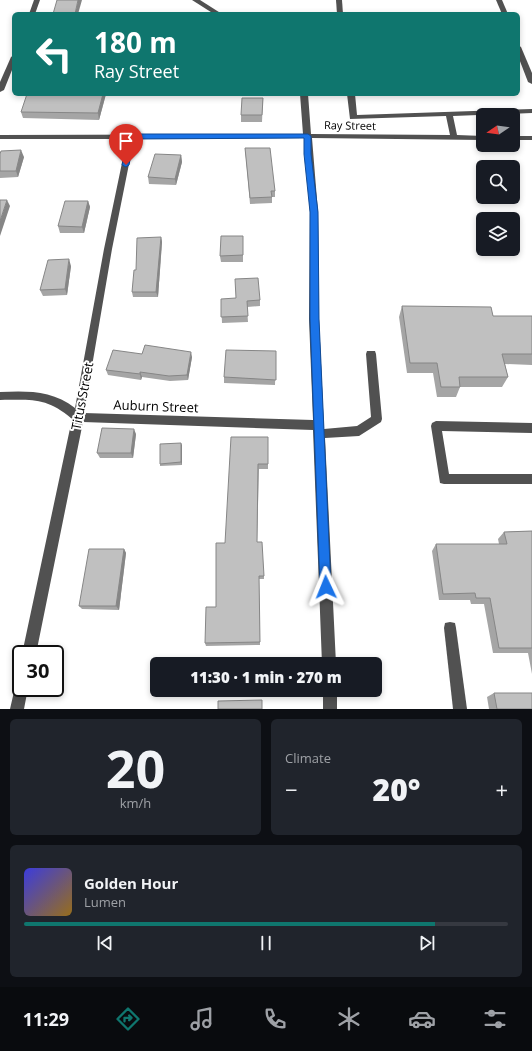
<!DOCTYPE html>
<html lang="en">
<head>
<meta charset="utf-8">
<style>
  :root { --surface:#171b24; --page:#20242c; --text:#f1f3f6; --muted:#9ea1a6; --line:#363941; --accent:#0f766e }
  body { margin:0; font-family:"Open Sans",sans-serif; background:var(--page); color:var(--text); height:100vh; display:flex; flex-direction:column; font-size:15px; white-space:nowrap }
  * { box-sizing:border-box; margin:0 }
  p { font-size:13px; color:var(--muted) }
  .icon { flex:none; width:22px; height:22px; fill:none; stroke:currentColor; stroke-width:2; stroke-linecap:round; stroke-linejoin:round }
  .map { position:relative; height:709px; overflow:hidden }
  .sheet { display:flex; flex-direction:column; gap:10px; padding:10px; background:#0d0f14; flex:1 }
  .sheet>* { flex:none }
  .banner { position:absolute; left:12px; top:12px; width:508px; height:84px; border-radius:6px; box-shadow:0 2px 6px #0003; background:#0f766e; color:#fff; overflow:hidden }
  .needle { width:26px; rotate:257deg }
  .controls { position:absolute; left:476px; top:108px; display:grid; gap:8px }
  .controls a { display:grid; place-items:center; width:44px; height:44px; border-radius:6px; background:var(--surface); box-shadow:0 2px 6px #0003; font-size:20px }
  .speed { position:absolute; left:12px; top:645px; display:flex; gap:8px; font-size:20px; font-weight:700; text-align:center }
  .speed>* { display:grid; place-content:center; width:52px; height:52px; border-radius:50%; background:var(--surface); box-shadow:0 2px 6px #0003; line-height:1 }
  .speed .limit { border:2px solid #111; border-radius:6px; background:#fff; color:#111 }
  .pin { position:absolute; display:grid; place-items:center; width:34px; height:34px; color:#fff; margin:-41px -17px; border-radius:50% 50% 50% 0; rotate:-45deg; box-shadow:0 0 4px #0007 }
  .pin .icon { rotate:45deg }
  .me { position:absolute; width:44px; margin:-22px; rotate:358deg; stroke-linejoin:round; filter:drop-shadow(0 0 3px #0008) }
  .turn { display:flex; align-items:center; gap:14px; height:84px; padding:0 16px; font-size:18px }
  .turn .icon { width:52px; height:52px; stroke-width:2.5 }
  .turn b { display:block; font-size:28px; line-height:34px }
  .big { font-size:30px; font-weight:800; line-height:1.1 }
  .sheet .widget { flex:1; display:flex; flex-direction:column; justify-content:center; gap:6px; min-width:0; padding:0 14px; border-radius:6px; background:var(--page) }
  .sheet .dial { align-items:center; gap:0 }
  .dial b { font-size:52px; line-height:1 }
  .song { display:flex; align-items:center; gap:12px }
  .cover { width:48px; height:48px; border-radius:6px; background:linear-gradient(135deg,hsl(240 70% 55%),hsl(40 70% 35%)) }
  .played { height:4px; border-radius:2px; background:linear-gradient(90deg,var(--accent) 85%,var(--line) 85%) }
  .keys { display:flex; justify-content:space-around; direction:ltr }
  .heat { display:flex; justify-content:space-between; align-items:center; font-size:22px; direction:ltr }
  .sheet .tiles { flex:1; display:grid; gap:10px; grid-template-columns:1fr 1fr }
  .widget:last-child { grid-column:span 2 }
  .trip { position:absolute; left:150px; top:657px; width:232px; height:40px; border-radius:6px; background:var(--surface); box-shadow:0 2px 6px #0003; font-weight:800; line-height:40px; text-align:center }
  .tabs { display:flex; height:64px; justify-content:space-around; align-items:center; background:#090b0e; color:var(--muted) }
  .tabs .icon { width:28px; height:28px }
  .tabs .on { color:var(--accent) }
  .tabs b { font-size:18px; color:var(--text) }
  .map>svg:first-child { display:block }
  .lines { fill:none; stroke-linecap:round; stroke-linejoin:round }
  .minor { fill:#515151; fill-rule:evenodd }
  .wall { fill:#a5a5a5 }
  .shaded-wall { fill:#868686 }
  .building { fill:#c0c0c0; stroke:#868686 }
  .route { fill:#1a73e8; stroke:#114b97 }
  .labels { text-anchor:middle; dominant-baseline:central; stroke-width:4; stroke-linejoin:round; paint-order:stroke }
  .far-street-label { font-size:11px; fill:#000; stroke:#fff }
  .street-label { font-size:13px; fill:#000; stroke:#fff }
</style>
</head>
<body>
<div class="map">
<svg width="532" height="709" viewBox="0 0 532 709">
  <rect width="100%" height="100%" fill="#fff"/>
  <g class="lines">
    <!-- minor -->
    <g class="minor">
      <path d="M 34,0 L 40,0 L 35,14 L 29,14 Z"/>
      <path d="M 192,0 L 200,0 L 222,14 L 214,14 Z"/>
      <path d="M 336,0 L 342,0 L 343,14 L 337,14 Z"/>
      <path d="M 496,0 L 502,0 L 508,14 L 502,14 Z"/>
      <path d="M 518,45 L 521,47 L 532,73 L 532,84 L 528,82 L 518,56 Z"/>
      <path d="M 14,55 L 14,65 L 4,90 L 0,92 L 0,82 L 11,57 Z"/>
      <path d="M 300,94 L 308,94 L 311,134 L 450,135 L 446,116 L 350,119 L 347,94 L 355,94 L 357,115 L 532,109 L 532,113 L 453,116 L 457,135 L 483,136 L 483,140 L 312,138 L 318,212 L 319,319 L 324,429 L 357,426 L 371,417 L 366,354 L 367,351 L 375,351 L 376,354 L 382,419 L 381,422 L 359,436 L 325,438 L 336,664 L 322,664 L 313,430 L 83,422 L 36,654 L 22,654 L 72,419 C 46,397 32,400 0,400 L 0,392 C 27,391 52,390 75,408 L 104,249 L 127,139 L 0,139 L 0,135 L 303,134 ZM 304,138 L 310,212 L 309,319 L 313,420 L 84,413 L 112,249 L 134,139 Z"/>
      <rect x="513" y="136" width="19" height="4"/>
      <path d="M 436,421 L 532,423 L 532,433 L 442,431 L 449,474 L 532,474 L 532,484 L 444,484 L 440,483 L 431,426 L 432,423 Z"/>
      <path d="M 450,622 L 455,623 L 456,628 L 467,709 L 453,709 L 444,628 L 445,623 Z"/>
      <path d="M 21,681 L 21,688 L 28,688 L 24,709 L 10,709 L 16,683 Z"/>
      <rect x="323" y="690" width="14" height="19"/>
    </g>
  </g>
  <!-- wall -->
  <g class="wall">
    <path d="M 106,94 L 99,120 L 23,118 L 21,112 Z"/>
    <path d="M 263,98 L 262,122 L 241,122 L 241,115 Z"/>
    <path d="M 245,148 L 275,191 L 275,197 L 272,197 L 272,203 L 250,204 Z"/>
    <path d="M 0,154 L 24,157 L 18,177 L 0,178 Z"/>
    <path d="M 181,155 L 182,162 L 176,185 L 149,184 L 148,177 Z"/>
    <path d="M 88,201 L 90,207 L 84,233 L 60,233 L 58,226 Z"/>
    <path d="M 243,236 L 243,262 L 221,262 L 220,256 Z"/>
    <path d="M 161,237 L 162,242 L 158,297 L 133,297 L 132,292 L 136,270 Z"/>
    <path d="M 71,266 L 67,295 L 43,296 L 40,290 Z"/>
    <path d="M 221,299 L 260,300 L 260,306 L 247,307 L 248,322 L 222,323 Z"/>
    <path d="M 402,306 L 493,316 L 532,316 L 532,365 L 505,364 L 508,377 L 502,387 L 460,387 L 456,397 L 437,397 L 433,373 L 407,373 L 399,317 Z"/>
    <path d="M 276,351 L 275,385 L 224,383 L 224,377 Z"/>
    <path d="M 142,354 L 192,357 L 188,380 L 170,381 L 142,377 L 141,380 L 108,375 L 106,370 Z"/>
    <path d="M 136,434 L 133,458 L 100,458 L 97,453 Z"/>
    <path d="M 268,437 L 268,469 L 259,469 L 257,542 L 264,576 L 264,579 L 259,579 L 260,645 L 206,646 L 205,643 L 216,607 L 225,543 Z"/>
    <path d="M 182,445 L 182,465 L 160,466 L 160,464 Z"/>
    <path d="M 532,531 L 532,674 L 528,653 L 493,653 L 484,604 L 471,604 L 470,600 L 439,600 L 432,551 L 436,544 L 499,544 L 498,539 L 504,532 Z"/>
    <path d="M 124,549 L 126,553 L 119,610 L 82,609 L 79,606 Z"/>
    <path d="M 494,693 L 532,709 L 489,709 L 487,697 Z"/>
  </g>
  <!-- shaded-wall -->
  <g class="shaded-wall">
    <path d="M 78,0 L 82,0 L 78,14 L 75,14 Z"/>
    <path d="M 103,94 L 106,94 L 99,120 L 98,113 Z"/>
    <path d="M 21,150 L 24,157 L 18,177 L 16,171 Z"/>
    <path d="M 181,155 L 182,162 L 176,185 L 175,179 Z"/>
    <path d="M 7,200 L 10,206 L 0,236 L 0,221 Z"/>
    <path d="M 88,201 L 90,207 L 84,233 L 82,227 Z"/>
    <path d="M 161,237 L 162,242 L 158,297 L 156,292 Z"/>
    <path d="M 69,259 L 71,266 L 67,295 L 65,289 Z"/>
    <path d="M 191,352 L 192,357 L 188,380 L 187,375 Z"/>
    <path d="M 140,372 L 142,377 L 141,380 L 140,374 Z"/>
    <path d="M 134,429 L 136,434 L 133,458 L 131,453 Z"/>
    <path d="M 181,443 L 182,445 L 182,465 L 181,462 Z"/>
    <path d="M 124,549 L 126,553 L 119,610 L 116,606 Z"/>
  </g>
  <!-- building -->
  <g class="building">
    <path d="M 57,0 L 78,0 L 75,14 L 53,14 Z"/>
    <path d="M 27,94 L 103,94 L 98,113 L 21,112 Z"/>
    <path d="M 242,98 L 263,98 L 262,115 L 241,115 Z"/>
    <path d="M 245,148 L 270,148 L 275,191 L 271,191 L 272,197 L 250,198 Z"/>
    <path d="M 21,150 L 16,171 L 0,171 L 0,154 L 1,151 Z"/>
    <path d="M 155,154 L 181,155 L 175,179 L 148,177 Z"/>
    <path d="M 0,200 L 7,200 L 0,221 Z"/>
    <path d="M 65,201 L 88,201 L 82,227 L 58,226 Z"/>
    <path d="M 221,236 L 243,236 L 243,255 L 220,256 Z"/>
    <path d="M 161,237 L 156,292 L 132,292 L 134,270 L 136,270 L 137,238 Z"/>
    <path d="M 69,259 L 65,289 L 40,290 L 48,260 Z"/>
    <path d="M 258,278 L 260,300 L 247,301 L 248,316 L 221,317 L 221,299 L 236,298 L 235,279 Z"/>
    <path d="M 402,306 L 491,307 L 493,316 L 532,316 L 532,354 L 502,354 L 508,377 L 459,377 L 460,387 L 441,387 L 437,363 L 410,363 Z"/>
    <path d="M 145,345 L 191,352 L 187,375 L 169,376 L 140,372 L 140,374 L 106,370 L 113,350 L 142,354 Z"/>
    <path d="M 226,350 L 276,351 L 276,380 L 224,377 Z"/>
    <path d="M 102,428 L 134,429 L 131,453 L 97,453 Z"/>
    <path d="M 231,437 L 268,437 L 268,464 L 258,464 L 257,542 L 262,542 L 264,576 L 259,576 L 260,642 L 205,643 L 206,607 L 216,607 L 216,543 L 225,543 Z"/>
    <path d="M 181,443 L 181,462 L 160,464 L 160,444 Z"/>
    <path d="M 532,531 L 532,648 L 499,648 L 490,598 L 476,598 L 475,593 L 443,594 L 436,544 L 507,544 L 504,532 Z"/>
    <path d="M 89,549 L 124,549 L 116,606 L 79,606 Z"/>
    <path d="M 494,693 L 532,693 L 532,709 L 497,709 Z"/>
    <path d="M 262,700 L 262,709 L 218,709 L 218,701 Z"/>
  </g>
  <!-- route -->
  <path class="route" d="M 308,134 L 311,136 L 311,154 L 318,212 L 319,319 L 331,587 L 330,591 L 326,593 L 322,591 L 320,587 L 310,319 L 310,212 L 304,154 L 304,138 L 134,139 L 129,165 L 126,167 L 122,165 L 128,137 L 131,134 Z"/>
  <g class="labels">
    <!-- far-street labels -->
    <g class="far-street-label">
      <text transform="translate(350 125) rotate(1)">Ray Street</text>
    </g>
    <!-- street labels -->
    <g class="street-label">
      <text transform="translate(82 396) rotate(-79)">Titus Street</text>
      <text transform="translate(156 406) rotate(2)">Auburn Street</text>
    </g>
  </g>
</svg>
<div class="controls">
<a><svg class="needle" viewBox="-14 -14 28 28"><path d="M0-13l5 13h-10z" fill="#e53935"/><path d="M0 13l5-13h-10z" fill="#9ea1a6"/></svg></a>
<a><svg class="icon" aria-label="search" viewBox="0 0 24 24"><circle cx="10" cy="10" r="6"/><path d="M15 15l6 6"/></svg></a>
<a><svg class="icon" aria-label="layers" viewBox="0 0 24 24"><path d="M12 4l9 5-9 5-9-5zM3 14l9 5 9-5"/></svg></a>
</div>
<div class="speed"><div class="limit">30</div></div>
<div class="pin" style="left:126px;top:165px;background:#d93025"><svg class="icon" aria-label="arrive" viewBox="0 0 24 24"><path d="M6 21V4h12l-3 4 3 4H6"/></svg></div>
<svg class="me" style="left:326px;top:587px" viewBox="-20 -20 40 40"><path d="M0-17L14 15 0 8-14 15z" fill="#1a73e8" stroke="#fff" stroke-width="4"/></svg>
<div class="trip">11:30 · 1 min · 270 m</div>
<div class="banner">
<div class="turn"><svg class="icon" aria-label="left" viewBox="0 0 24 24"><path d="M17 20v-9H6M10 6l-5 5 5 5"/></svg><div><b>180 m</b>Ray Street</div></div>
</div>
</div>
<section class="sheet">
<div class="tiles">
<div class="widget dial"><b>20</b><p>km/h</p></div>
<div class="widget"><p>Climate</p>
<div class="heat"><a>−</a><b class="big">20°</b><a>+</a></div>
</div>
<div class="widget">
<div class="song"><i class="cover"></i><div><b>Golden Hour</b><p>Lumen</p></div></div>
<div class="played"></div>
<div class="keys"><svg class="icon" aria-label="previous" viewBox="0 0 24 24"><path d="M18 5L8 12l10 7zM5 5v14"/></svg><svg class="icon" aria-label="pause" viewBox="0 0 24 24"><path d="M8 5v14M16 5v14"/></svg><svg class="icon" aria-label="next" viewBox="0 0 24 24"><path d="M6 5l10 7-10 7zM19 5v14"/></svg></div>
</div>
</div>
</section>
<nav class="tabs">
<b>11:29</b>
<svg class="icon on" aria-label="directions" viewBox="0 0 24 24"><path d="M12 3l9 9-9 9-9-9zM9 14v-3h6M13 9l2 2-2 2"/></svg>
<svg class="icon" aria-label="music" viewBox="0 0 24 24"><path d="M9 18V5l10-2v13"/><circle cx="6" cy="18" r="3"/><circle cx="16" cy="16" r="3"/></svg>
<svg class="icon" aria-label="phone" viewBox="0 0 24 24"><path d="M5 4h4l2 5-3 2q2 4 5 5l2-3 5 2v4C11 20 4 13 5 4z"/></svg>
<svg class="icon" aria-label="climate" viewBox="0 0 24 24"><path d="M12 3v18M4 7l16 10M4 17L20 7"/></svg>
<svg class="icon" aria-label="car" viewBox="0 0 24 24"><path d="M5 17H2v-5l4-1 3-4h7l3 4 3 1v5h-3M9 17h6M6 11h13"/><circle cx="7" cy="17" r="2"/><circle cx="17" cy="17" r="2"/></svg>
<svg class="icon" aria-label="filters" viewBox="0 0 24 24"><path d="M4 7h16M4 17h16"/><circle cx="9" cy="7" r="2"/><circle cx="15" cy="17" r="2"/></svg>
</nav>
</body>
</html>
